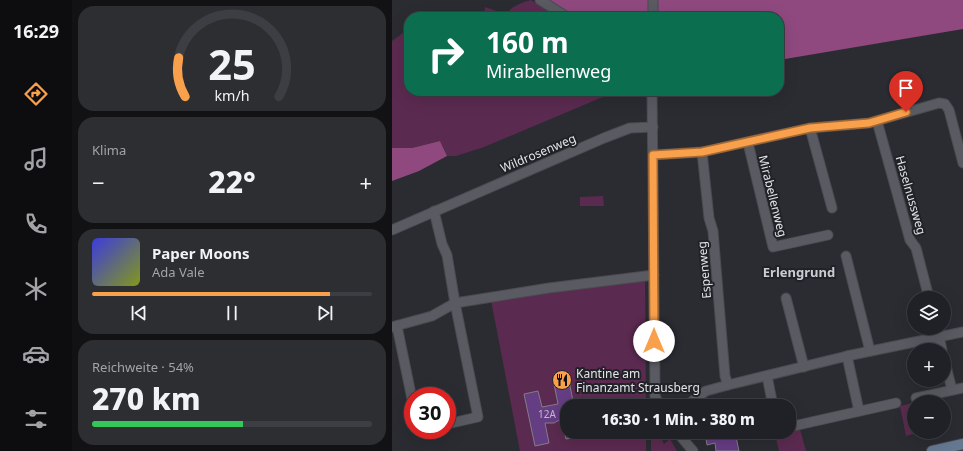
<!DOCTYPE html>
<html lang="de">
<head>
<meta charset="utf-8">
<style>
  :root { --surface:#202126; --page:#2d2e32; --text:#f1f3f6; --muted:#a2a3a7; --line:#3d3e43; --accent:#f9a04d }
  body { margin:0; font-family:"Noto Sans",sans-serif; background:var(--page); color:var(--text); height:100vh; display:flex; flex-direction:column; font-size:15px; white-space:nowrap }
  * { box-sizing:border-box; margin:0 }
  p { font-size:13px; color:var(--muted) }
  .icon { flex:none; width:22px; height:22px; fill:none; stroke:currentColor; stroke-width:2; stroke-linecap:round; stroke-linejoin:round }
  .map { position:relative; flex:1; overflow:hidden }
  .details { display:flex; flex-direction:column; gap:6px; padding:6px; background:#121215; width:320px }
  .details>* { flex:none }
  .top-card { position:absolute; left:12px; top:12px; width:380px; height:84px; border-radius:16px; box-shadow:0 4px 16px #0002,0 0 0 1px var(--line); background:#0b6e4f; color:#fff; overflow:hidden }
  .controls { position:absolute; left:515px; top:291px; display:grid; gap:8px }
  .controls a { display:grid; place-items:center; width:44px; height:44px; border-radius:50%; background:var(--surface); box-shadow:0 4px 16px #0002,0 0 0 1px var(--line); font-size:20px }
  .speed { position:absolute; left:12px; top:387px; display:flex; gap:8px; font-size:20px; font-weight:700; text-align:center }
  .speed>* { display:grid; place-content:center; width:52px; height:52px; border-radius:50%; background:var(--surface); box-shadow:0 4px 16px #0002,0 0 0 1px var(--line); line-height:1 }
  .speed .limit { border:6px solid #d22; background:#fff; color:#111 }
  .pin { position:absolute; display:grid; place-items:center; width:34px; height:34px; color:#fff; margin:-41px -17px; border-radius:50% 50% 50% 0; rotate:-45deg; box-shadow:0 0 4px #0007 }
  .pin .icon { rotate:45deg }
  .me { position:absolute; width:44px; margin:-22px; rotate:0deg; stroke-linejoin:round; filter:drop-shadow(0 0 3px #0008) }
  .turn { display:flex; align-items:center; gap:14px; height:84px; padding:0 16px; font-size:18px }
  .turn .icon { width:52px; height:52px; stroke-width:2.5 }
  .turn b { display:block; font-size:28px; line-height:34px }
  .big { font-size:30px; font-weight:800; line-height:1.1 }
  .details .tile { flex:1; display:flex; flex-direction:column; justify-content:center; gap:6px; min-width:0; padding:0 14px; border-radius:16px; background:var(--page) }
  .details .dial { align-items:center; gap:0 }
  .dial svg { height:104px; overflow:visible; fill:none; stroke:var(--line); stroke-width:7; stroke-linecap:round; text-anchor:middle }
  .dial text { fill:var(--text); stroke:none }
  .song { display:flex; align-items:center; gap:12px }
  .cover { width:48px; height:48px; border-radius:6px; background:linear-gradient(135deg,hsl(240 70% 55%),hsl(70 70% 35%)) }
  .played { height:4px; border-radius:2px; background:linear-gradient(90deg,var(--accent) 85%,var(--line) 85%) }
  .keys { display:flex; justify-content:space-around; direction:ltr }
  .heat { display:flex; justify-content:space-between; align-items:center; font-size:22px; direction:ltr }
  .charge { height:6px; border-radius:3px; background:linear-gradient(90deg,#34c759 54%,var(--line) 0) }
  .trip { position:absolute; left:168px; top:399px; width:236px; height:40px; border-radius:16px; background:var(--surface); box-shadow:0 4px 16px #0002,0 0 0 1px var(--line); font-weight:800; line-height:40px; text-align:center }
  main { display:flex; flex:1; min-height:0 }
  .menu { display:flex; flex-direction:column; width:72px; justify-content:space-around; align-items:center; background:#0d0d0f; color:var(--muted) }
  .menu .icon { width:28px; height:28px }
  .menu .selected { color:var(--accent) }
  .menu b { font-size:18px; color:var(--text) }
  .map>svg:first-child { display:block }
  .green { fill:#5b2a50 }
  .forest { fill:#8f497f }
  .building { fill:#653d83; stroke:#817e85 }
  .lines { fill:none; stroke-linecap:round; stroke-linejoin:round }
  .minor-casing { stroke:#4a4a4f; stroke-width:11 }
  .secondary-casing { stroke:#4a4a4f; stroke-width:12 }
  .minor { stroke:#5a5b62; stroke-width:9 }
  .secondary { stroke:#657891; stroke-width:10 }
  .route-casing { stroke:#a26832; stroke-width:10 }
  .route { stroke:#f9a04d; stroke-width:7 }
  .labels { text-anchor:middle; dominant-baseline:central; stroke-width:4; stroke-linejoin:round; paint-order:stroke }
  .number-label { font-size:10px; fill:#c4bacf }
  .street-label { font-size:12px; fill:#e3e4e8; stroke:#212228 }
  .poi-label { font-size:12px; fill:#e3e4e8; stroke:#212228; text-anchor:start }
  .neighbourhood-label { font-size:13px; font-weight:bold; fill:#cbccd3; stroke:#212228 }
</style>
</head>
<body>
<main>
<nav class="menu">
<b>16:29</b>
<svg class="icon selected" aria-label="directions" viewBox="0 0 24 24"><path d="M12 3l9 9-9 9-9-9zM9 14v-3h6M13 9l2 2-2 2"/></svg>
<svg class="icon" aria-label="music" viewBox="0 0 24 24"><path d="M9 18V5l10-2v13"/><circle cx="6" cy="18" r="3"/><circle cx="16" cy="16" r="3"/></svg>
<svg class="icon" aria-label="phone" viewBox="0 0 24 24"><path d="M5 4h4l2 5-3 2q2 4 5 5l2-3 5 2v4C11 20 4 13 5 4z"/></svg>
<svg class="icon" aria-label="climate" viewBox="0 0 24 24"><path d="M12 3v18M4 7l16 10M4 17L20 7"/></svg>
<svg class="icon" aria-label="car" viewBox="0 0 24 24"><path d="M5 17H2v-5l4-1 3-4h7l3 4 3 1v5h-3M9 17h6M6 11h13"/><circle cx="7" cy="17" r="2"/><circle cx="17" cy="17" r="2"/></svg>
<svg class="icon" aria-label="filters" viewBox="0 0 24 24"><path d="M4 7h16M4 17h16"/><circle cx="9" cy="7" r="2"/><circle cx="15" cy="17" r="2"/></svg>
</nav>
<section class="details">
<div class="tile dial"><svg viewBox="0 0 100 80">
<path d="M14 69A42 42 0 1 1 86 69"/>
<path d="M14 69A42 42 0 0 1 9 39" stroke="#f9a04d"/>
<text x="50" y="56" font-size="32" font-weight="700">25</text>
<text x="50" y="72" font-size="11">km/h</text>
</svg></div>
<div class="tile"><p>Klima</p>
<div class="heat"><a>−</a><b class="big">22°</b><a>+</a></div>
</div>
<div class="tile">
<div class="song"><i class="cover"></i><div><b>Paper Moons</b><p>Ada Vale</p></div></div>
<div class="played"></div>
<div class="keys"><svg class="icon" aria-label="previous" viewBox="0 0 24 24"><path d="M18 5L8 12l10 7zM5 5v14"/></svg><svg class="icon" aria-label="pause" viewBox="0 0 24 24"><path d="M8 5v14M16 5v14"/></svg><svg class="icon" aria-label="next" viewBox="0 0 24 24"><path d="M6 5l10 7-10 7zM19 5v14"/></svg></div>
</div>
<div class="tile"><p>Reichweite · 54%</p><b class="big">270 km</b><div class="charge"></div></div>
</section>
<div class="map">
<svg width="571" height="451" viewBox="0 0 571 451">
  <rect width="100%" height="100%" fill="#2b2c32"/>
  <!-- green -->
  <g class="green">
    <path d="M 139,0 L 165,17 L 92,17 L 93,7 L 107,12 L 112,16 C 119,7 127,3 139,0 Z"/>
    <path d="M 11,33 L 17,38 L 17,91 L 225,91 L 92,147 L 64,156 L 55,156 L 48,141 L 20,148 L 0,148 L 0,41 Z"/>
    <path d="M 211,196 L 212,206 L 188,206 L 188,197 Z"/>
    <path d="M 253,278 L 254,406 L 175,406 L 175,432 L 254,432 L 254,451 L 128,451 L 99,300 Z"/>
    <path d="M 521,403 L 522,432 L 528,432 L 514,436 L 508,406 Z"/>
    <path d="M 408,429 L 414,451 L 387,451 L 383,434 Z"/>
    <path d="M 259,432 L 272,432 L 276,436 L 270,440 L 272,444 L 278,439 L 285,451 L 259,451 Z"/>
  </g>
  <!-- forest -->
  <g class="forest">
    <path d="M 154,0 L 571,0 L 571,29 L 387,60 L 387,17 L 182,17 Z"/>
    <path d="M 48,141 L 55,156 L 27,171 L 0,181 L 0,148 L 20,148 Z"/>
  </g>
  <!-- building -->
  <g class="building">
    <path d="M 177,381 L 182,406 L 175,406 L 175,432 L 195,432 L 195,435 L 174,439 L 169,419 L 162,423 L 153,423 L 157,443 L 143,446 L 132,394 L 146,391 L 150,407 L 166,404 L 162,384 Z"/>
    <path d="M 313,432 L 343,432 L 347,451 L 324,451 L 323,443 L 315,445 Z"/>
  </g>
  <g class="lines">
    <!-- minor casing -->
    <g class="minor-casing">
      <g id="minor">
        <path d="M 148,0 L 175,17"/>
        <path d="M 261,0 L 261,17"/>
        <path d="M 260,91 L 263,388 L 263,396 L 268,406"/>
        <path d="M 485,121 L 518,240 L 524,248 L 537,298"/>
        <path d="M 418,128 L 440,208"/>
        <path d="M 356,143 L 381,247 L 436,235"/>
        <path d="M 310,152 L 317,218 L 321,231 L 333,376 L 336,385"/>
        <path d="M 261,155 L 310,152 L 418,128 L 477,123 L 547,103 L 553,104 L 557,110 L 571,163"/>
        <path d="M 42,211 L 50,244 L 55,255 L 63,303 L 86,417 L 55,424"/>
        <path d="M 0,230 L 212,138 L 238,128 L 261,127"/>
        <path d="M 454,256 L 478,351"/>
        <path d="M 394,298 L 412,367"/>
        <path d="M 5,326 L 21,404"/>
        <path d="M 0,327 L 40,316 L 63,303 L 157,288 L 262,275"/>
        <path d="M 545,328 L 550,350"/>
        <path d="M 455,356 L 467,411"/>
        <path d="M 552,358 L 560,390"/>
        <path d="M 375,376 L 381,406"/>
        <path d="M 524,398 L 571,388"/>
        <path d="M 294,406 L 314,391 L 336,385 L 455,356 L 571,332"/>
        <path d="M 397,427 L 504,403"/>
        <path d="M 285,432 L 301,451"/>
      </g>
    </g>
    <!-- secondary casing -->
    <g class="secondary-casing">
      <path id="secondary" d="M 540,451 L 571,444"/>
    </g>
    <!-- minor -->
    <use href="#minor" class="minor"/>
    <!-- secondary -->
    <use href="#secondary" class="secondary"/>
  </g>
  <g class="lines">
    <!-- route casing -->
    <g class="route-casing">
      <path id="route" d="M 262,341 L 261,155 L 310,152 L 418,128 L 477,123 L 514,112"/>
    </g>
    <!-- route -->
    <use href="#route" class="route"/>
  </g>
  <!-- icons -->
  <defs>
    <g id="restaurant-disc" transform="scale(1)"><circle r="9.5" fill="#f9a04d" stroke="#212228"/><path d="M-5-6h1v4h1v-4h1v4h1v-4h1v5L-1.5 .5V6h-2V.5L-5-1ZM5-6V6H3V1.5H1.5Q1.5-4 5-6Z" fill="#111"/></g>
  </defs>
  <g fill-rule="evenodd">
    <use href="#restaurant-disc" x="170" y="380"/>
  </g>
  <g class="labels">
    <!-- number labels -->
    <g class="number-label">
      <text x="155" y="414">12A</text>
    </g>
    <!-- street labels -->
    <g class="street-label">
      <text transform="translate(146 153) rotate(-23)">Wildrosenweg</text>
      <text transform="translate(519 195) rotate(74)">Haselnussweg</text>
      <text transform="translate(381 196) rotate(76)">Mirabellenweg</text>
      <text transform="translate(312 270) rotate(-95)">Espenweg</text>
    </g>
    <!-- poi labels -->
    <g class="poi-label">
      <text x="184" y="373">Kantine am<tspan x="184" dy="14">Finanzamt Strausberg</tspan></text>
    </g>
    <!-- neighbourhood labels -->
    <g class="neighbourhood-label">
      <text x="407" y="272">Erlengrund</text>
    </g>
  </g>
</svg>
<div class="controls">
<a><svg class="icon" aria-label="layers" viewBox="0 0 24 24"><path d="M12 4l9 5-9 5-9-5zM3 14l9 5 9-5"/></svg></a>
<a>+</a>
<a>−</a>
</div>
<div class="speed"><div class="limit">30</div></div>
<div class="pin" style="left:514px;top:112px;background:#d93025"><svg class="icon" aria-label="arrive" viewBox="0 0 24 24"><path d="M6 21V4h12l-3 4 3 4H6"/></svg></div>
<svg class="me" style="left:262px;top:341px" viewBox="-20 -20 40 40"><circle r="19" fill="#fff"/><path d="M0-13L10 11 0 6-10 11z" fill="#f9a04d"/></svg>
<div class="trip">16:30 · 1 Min. · 380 m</div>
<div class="top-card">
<div class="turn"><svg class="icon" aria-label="right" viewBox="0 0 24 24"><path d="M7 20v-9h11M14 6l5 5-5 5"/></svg><div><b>160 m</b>Mirabellenweg</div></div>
</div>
</div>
</main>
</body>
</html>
